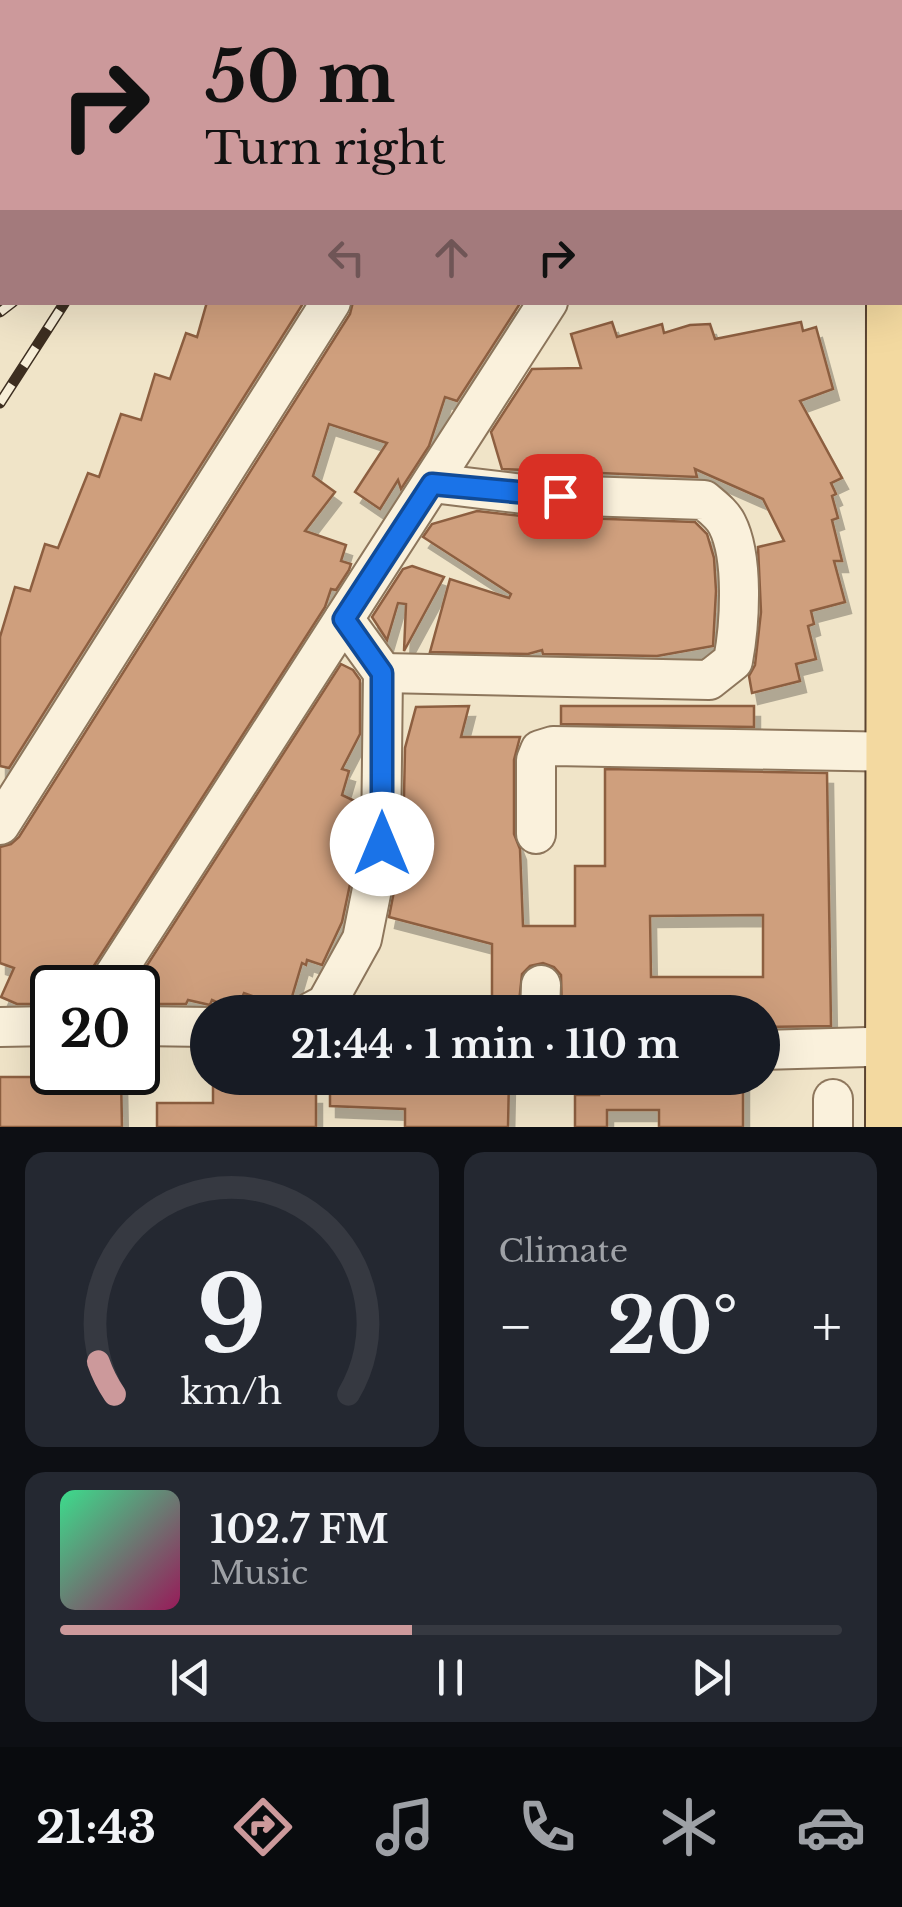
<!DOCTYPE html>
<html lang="en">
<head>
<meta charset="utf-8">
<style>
  :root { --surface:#171b24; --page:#242831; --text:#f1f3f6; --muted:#9ea1a6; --line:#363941; --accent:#cc999b }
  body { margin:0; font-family:"Libre Baskerville",serif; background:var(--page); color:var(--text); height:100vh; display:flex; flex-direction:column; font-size:38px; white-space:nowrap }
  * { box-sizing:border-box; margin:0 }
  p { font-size:32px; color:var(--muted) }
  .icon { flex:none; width:55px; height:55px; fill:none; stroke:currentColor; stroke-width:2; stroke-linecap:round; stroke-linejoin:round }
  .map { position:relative; height:1127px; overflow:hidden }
  .sheet { display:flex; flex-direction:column; gap:25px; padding:25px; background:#0d0f14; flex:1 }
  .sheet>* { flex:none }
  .top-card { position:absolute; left:0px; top:0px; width:902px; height:305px; box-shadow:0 10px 40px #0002; background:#cc999b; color:#111; overflow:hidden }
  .speed { position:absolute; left:30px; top:965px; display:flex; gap:20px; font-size:50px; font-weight:700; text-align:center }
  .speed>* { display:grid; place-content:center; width:130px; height:130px; border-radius:50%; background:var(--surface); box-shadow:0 10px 40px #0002; line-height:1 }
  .speed .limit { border:5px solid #111; border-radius:15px; background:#fff; color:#111 }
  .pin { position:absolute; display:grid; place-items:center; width:85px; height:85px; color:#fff; margin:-42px; border-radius:20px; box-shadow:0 5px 15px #0006 }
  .me { position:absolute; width:110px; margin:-55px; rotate:0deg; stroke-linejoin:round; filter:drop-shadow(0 0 8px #0008) }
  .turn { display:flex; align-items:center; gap:35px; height:210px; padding:0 40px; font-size:45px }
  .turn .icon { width:130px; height:130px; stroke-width:2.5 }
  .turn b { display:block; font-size:70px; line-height:85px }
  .lanes { display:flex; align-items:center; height:95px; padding:0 40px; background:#0003; justify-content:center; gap:50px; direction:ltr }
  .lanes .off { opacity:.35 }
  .big { font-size:75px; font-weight:800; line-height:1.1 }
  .sheet .tile { flex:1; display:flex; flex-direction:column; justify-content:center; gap:15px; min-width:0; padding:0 35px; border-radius:20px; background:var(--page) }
  .sheet .dial { align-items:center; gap:0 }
  .dial svg { height:260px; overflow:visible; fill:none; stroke:var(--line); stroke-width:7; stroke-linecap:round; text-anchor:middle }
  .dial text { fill:var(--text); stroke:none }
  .song { display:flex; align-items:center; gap:30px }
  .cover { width:120px; height:120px; border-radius:15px; background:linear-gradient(135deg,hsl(150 70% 55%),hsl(330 70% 35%)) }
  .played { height:10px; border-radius:5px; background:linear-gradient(90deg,var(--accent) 45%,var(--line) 45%) }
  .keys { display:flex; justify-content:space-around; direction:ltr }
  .heat { display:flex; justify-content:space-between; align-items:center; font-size:55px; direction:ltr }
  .sheet .tiles { flex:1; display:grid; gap:25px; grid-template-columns:1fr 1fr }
  .tile:last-child { grid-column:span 2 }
  .trip { position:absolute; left:190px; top:995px; width:590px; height:100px; border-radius:50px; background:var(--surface); box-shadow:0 10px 40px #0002; font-weight:800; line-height:100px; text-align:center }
  .menu { display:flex; height:160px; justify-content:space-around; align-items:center; background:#090b0e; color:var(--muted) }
  .menu .icon { width:70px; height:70px }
  .menu .on { color:var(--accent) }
  .menu b { font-size:45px; color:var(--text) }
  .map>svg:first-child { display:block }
  .building { fill:#cf9f7d; stroke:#8d5f41; stroke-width:2.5; fill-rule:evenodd; filter:url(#shadow) }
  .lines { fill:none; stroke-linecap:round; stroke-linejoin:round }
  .minor-casing { stroke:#8d765c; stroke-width:42 }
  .major-casing { stroke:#5b4430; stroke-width:52 }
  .minor { stroke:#faf1dc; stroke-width:38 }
  .major { stroke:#f3d9a0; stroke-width:48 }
  .rail-casing { stroke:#3d2e20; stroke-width:11 }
  .rail { stroke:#f7eed8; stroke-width:8; stroke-dasharray:22; stroke-linecap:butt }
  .route-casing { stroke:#114b97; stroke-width:25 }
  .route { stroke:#1a73e8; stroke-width:18 }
</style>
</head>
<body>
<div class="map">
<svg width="902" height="1127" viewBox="0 0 902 1127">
  <defs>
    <filter id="shadow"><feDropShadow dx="6" dy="11" stdDeviation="0" flood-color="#0004"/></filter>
  </defs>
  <rect width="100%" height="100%" fill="#f0e4c8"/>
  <!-- building -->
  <g class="building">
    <path d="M 207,302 L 304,302 L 9,768 L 0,766 L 0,637 L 15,587 L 30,591 L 45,544 L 58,548 L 88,473 L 99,477 L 121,414 L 141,420 L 155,374 L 170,379 L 186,333 L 197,337 Z"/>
    <path d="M 353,302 L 521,302 L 457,401 L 445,397 L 429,446 L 401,489 L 398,480 L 380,509 L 355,492 L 387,443 L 329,424 L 313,476 L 335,492 L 305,531 L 346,545 L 341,561 L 351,564 L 349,570 L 336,590 L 331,589 L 325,607 L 86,978 L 75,975 L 70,988 L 52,988 L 52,1004 L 17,1004 L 1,997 L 14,968 L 0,963 L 0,847 L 11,844 L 19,837 L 350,314 Z"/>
    <path d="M 612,322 L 617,337 L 662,324 L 664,333 L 690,325 L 710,324 L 715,339 L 801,322 L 803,331 L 816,327 L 833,389 L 800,401 L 842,478 L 831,483 L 836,494 L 832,496 L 838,518 L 832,520 L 842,561 L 834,561 L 845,602 L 811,611 L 814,624 L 808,626 L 816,659 L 796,664 L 800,681 L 752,693 L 749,676 L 755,665 L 761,612 L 758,547 L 784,541 L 763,499 L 695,469 L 697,477 L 502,469 L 491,432 L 532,369 L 581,368 L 571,334 Z"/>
    <path d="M 477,511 L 522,516 L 695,522 L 707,534 L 714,558 L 716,591 L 713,646 L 657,656 L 543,654 L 542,650 L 528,654 L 430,652 L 450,579 L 509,598 L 511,594 L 423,537 L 432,524 Z"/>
    <path d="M 412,566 L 444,577 L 404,651 L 406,604 L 398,603 L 387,640 L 372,617 L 403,569 Z"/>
    <path d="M 341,664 L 353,670 L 360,680 L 360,734 L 342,769 L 349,771 L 342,795 L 359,803 L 359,842 L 342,922 L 322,965 L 307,960 L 306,965 L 302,963 L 291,1000 L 286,999 L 284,1007 L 244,993 L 236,1011 L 212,1000 L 210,1005 L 188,1000 L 186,1004 L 153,1004 L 140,1000 L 144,987 L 135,984 Z"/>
    <path d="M 469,706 L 461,737 L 520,737 L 514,760 L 514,834 L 520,849 L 523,926 L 575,926 L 575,866 L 605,866 L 605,769 L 827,773 L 831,1026 L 762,1027 L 762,1012 L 562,1012 L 561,975 L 554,967 L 543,963 L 530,966 L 522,974 L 518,1012 L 492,1012 L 492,944 L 389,917 L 403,845 L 405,748 L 416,707 ZM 763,915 L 763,977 L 651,977 L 650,916 Z"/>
    <path d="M 561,706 L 754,706 L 754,727 L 561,724 Z"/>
    <path d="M 0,1077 L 121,1077 L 122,1127 L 0,1127 Z"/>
    <path d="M 213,1078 L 276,1078 L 276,1093 L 316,1093 L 316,1127 L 157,1127 L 157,1103 L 213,1103 Z"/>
    <path d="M 330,1078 L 509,1078 L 508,1127 L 405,1127 L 405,1109 L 330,1106 Z"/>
    <path d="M 599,1078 L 743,1078 L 743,1127 L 659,1127 L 659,1110 L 607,1110 L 607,1127 L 575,1127 L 575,1095 L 599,1095 Z"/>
  </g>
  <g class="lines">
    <!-- minor casing -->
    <g class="minor-casing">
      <g id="minor">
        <path d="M 46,0 L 48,2"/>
        <path d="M 95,2 L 97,0"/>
        <path d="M 521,2 L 523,0"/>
        <path d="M 742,2 L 743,0"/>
        <path d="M 0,93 L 2,90"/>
        <path d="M 383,673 L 709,680 L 733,661 C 740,624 744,557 727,524 C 722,514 712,507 704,500 L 523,494 L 432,483"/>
        <path d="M 0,825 L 331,302"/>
        <path d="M 536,834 L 536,760 L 540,750 L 553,746 L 902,752"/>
        <path d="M 106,988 L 548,302"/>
        <path d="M 311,1012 L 326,1004 L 362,939 L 381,844 L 383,673 L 344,619"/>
        <path d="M 540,1012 L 541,985"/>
        <path d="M 138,1026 L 208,1027"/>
        <path d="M 0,1027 L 52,1026"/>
        <path d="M 762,1050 L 902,1046"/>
        <path d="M 833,1099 L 833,1127"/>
      </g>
    </g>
    <!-- major casing -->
    <g class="major-casing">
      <g id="major">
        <path d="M 888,0 L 888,2"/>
        <path d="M 890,1127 L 891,302"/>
      </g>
    </g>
    <!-- minor -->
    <use href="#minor" class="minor"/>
    <!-- major -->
    <use href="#major" class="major"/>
    <!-- rail casing -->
    <g class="rail-casing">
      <g id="rail">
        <path d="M 260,2 L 262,0"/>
        <path d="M 0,312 L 13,302"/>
        <path d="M 0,403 L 65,302"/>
      </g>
    </g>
    <!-- rail -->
    <use href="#rail" class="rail"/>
  </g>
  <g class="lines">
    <!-- route casing -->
    <g class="route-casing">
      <path id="route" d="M 382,844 L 382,673 L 344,619 L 432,484 L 560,496"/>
    </g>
    <!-- route -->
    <use href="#route" class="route"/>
  </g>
</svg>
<div class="speed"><div class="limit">20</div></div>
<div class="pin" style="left:560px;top:496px;background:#d93025"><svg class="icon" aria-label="arrive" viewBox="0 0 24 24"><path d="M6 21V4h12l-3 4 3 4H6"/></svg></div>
<svg class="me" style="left:382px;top:844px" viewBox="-20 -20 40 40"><circle r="19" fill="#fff"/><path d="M0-13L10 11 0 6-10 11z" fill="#1a73e8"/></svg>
<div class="trip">21:44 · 1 min · 110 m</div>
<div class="top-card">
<div class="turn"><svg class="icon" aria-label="right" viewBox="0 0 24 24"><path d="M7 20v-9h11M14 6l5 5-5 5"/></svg><div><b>50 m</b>Turn right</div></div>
<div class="lanes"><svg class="icon off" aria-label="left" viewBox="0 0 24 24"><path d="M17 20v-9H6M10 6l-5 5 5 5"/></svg><svg class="icon off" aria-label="ahead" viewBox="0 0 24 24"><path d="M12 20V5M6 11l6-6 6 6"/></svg><svg class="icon" aria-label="right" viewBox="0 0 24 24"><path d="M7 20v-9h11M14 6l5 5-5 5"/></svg></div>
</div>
</div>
<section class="sheet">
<div class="tiles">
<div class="tile dial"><svg viewBox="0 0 100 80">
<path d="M14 69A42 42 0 1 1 86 69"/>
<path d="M14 69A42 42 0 0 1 9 59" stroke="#cc999b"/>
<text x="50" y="56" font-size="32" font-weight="700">9</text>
<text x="50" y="72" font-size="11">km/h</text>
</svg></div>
<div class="tile"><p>Climate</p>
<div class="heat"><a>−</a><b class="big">20°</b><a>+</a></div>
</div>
<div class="tile">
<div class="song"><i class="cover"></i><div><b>102.7 FM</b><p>Music</p></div></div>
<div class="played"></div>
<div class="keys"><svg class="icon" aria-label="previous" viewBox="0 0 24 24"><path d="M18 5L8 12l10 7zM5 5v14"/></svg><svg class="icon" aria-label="pause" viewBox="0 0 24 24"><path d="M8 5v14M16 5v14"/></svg><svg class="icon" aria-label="next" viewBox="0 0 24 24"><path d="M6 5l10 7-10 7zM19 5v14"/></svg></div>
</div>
</div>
</section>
<nav class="menu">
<b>21:43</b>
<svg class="icon on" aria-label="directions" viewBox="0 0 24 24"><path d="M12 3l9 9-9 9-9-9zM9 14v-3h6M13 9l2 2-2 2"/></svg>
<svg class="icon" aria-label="music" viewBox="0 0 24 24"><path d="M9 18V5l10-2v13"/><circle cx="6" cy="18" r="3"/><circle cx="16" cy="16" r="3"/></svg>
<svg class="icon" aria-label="phone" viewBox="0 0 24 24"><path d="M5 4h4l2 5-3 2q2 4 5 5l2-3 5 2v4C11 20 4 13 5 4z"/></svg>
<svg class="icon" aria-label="climate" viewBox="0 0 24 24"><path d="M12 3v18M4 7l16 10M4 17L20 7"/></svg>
<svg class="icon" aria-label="car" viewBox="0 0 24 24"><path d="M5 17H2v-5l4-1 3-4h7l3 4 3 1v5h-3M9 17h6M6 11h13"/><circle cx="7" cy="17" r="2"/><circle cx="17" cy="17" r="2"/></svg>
</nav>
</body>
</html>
